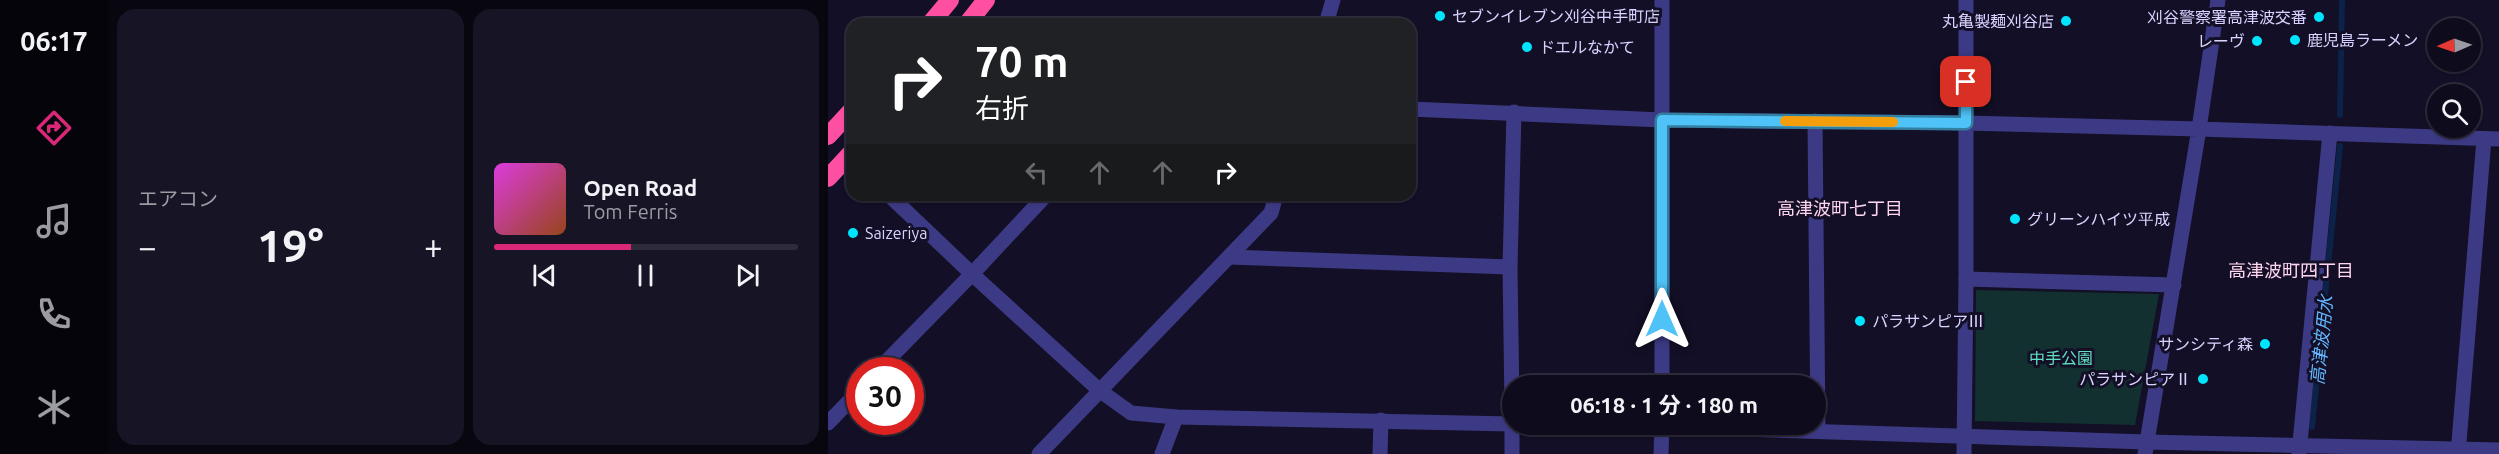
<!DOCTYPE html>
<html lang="ja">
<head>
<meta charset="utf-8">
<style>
  :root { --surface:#0e0b1c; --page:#171425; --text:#f1f3f6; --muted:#9b9ba3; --line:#2e2b3b; --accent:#db2777 }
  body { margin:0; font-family:Ubuntu,"Noto Sans JP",sans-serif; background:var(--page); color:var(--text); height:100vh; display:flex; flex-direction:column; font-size:22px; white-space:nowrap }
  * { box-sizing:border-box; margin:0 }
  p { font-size:20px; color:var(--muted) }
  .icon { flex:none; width:33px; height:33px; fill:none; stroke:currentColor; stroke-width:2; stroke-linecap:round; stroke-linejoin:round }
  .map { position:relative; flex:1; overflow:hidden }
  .details { display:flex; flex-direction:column; gap:9px; padding:9px; background:#08060f; width:720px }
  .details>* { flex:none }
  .guide { position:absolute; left:18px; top:18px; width:570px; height:183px; border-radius:18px; box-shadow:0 2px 4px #0004,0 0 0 2px var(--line); background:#202124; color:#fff; overflow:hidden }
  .needle { width:39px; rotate:268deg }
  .tools { position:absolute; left:1599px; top:18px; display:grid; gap:12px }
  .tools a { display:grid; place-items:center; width:54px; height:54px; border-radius:50%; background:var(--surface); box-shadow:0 2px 4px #0004,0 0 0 2px var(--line); font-size:30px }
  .speed { position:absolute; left:18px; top:357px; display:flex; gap:12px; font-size:30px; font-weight:700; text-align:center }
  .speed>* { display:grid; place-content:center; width:78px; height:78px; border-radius:50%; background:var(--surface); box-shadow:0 2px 4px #0004,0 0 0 2px var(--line); line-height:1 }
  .speed .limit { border:9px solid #d22; background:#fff; color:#111 }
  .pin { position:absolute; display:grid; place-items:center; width:51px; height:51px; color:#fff; margin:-26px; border-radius:12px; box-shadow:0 3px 9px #0006 }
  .me { position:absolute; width:66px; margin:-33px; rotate:0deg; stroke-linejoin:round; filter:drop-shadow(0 0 4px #0008) }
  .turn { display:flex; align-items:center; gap:21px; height:126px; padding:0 30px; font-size:27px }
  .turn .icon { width:78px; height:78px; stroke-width:2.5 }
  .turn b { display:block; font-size:42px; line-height:51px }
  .lanes { display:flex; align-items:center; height:57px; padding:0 30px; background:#0003; justify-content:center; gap:30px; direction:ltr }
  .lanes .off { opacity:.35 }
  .big { font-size:45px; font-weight:700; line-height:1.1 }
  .details .tile { flex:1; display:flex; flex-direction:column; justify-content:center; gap:9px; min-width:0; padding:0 21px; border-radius:18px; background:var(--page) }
  .song { display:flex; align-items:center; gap:18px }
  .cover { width:72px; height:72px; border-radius:9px; background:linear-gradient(135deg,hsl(300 70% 55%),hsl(20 70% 35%)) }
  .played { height:6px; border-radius:3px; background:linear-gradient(90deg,var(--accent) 45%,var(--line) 45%) }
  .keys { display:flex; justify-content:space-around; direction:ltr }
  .heat { display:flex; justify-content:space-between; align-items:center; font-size:33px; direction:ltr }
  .details .tiles { flex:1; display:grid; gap:9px; grid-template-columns:repeat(2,1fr) }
  .trip { position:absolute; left:674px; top:375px; width:324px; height:60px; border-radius:30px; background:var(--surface); box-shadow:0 2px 4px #0004,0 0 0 2px var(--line); font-weight:700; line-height:60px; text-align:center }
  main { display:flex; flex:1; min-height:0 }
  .tab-bar { display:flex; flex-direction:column; width:108px; justify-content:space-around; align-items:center; background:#06040b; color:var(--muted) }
  .tab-bar .icon { width:42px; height:42px }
  .tab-bar .selected { color:var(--accent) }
  .tab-bar b { font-size:27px; color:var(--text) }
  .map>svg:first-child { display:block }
  .green { fill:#12302f }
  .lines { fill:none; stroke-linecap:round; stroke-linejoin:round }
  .stream { stroke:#0c2248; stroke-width:6 }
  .minor { stroke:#3d3a85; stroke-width:15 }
  .highway { stroke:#ff4fa3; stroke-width:18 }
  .route-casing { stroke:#337fa1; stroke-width:15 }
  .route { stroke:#4fc3f7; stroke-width:10 }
  .slow { stroke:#f59e0b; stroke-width:10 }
  .poi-dot { fill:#00e5ff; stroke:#130f26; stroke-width:2 }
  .labels { text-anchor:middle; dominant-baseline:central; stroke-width:6; stroke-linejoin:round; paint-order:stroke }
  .poi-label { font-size:16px; fill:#d9d4ff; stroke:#130f26; text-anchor:start }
  .park-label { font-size:16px; fill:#5fe0c0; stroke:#130f26 }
  .neighbourhood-label { font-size:18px; fill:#ffd6f0; stroke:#130f26 }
  .water-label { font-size:18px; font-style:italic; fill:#62b6ff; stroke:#130f26 }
</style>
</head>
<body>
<main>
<nav class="tab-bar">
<b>06:17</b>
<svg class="icon selected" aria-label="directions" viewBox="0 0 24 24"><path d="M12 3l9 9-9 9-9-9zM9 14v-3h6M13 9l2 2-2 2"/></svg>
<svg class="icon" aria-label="music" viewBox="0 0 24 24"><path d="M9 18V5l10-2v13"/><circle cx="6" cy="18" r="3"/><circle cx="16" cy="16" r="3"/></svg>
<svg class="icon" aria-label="phone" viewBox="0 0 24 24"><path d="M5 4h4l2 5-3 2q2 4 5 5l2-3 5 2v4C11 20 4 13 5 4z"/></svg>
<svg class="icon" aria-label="climate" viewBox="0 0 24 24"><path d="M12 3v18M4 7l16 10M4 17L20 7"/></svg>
</nav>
<section class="details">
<div class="tiles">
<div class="tile"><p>エアコン</p>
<div class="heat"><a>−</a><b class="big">19°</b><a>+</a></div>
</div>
<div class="tile">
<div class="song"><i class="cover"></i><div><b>Open Road</b><p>Tom Ferris</p></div></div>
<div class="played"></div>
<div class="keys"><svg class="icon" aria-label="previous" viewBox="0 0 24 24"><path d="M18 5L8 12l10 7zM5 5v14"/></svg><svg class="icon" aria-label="pause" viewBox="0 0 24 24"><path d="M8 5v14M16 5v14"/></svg><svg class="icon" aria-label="next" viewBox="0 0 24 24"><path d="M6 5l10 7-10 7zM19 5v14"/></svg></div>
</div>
</div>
</section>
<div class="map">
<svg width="1671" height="454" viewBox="0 0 1671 454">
  <rect width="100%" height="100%" fill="#130f26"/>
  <!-- green -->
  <path class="green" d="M 1148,290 L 1331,294 L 1307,425 L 1147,421 Z"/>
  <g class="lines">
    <!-- stream -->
    <g class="stream">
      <path d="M 1512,115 L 1514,0"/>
      <path d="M 1484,427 L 1512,146"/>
    </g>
    <!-- minor -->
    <g class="minor">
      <path d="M 834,0 L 834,386"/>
      <path d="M 1390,0 L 1371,129 L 1671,139"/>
      <path d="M 498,24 L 505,0"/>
      <path d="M 582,109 L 834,120 L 1138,123 L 1371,129 L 1317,454"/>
      <path d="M 987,121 L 990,431"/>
      <path d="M 61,195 L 144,274 L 218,195"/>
      <path d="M 401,257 L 682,267"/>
      <path d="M 1138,279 L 1346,285"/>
      <path d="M 50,370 L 144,274 L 271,390 L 303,413 L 348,417 L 684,424"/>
      <path d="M 684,406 L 682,267 L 686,112"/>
      <path d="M 0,423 L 32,390"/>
      <path d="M 754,424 L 1319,442 L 1671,450"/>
      <path d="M 1471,453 L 1502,133"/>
      <path d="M 211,454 L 443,213 L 448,195"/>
      <path d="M 334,454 L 348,417"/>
      <path d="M 552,454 L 553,420"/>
      <path d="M 684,454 L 684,424"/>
      <path d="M 833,454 L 834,424"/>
      <path d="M 1136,454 L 1138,279 L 1138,0"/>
      <path d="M 1630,454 L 1656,139"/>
    </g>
    <!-- highway -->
    <g class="highway">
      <path d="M 102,24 L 122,0"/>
      <path d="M 139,24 L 158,0"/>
      <path d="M 0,136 L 24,110"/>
      <path d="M 0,178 L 24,152"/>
    </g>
  </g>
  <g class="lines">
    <!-- route casing -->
    <g class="route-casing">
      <path id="route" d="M 834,319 L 834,120 L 1138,123 L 1138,82"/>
    </g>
    <!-- route -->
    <use href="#route" class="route"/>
    <!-- slow -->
    <path class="slow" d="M 957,121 L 1065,122"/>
  </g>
  <!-- markers -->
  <g class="poi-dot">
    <circle cx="612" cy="16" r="6"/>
    <circle cx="1491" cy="17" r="6"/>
    <circle cx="1238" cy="21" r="6"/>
    <circle cx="1467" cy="40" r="6"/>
    <circle cx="1429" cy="41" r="6"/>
    <circle cx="699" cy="47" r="6"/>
    <circle cx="1187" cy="219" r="6"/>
    <circle cx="25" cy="233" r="6"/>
    <circle cx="1032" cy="321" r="6"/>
    <circle cx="1437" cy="344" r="6"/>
    <circle cx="1375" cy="379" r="6"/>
  </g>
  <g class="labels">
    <!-- poi labels -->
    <g class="poi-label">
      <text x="624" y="16">セブンイレブン刈谷中手町店</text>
      <text x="1479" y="17" text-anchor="end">刈谷警察署高津波交番</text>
      <text x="1226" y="21" text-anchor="end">丸亀製麺刈谷店</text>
      <text x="1479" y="40">鹿児島ラーメン</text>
      <text x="1417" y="41" text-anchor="end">レーヴ</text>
      <text x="711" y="47">ドエルなかて</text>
      <text x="1199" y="219">グリーンハイツ平成</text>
      <text x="37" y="233">Saizeriya</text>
      <text x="1044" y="321">パラサンピアⅢ</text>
      <text x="1425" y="344" text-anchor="end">サンシティ森</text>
      <text x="1363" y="379" text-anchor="end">パラサンピアⅡ</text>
    </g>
    <!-- park labels -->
    <g class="park-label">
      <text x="1233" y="358">中手公園</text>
    </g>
    <!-- neighbourhood labels -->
    <g class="neighbourhood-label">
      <text x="1012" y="208">高津波町七丁目</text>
      <text x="1463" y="270">高津波町四丁目</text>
    </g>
    <!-- water labels -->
    <g class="water-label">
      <text transform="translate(1493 340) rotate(-84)">高津波用水</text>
    </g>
  </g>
</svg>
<div class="tools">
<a><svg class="needle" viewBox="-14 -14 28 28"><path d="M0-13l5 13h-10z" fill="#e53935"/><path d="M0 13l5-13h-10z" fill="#9b9ba3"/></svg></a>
<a><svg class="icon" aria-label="search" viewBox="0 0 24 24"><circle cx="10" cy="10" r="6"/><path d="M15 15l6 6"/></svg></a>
</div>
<div class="speed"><div class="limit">30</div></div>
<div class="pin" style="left:1138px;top:82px;background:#d93025"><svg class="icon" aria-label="arrive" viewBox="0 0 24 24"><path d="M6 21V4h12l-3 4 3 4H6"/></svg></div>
<svg class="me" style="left:834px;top:319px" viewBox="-20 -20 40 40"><path d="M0-17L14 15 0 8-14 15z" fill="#4fc3f7" stroke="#fff" stroke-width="4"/></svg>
<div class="trip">06:18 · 1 分 · 180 m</div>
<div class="guide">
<div class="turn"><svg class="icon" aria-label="right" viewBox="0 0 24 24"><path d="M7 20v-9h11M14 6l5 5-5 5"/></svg><div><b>70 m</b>右折</div></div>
<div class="lanes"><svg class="icon off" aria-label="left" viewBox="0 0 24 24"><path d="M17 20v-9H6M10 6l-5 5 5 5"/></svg><svg class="icon off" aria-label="ahead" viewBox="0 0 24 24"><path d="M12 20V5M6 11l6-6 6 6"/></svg><svg class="icon off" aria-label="ahead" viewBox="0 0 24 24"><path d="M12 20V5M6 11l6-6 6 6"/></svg><svg class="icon" aria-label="right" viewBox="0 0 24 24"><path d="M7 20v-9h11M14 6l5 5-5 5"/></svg></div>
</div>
</div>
</main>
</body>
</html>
